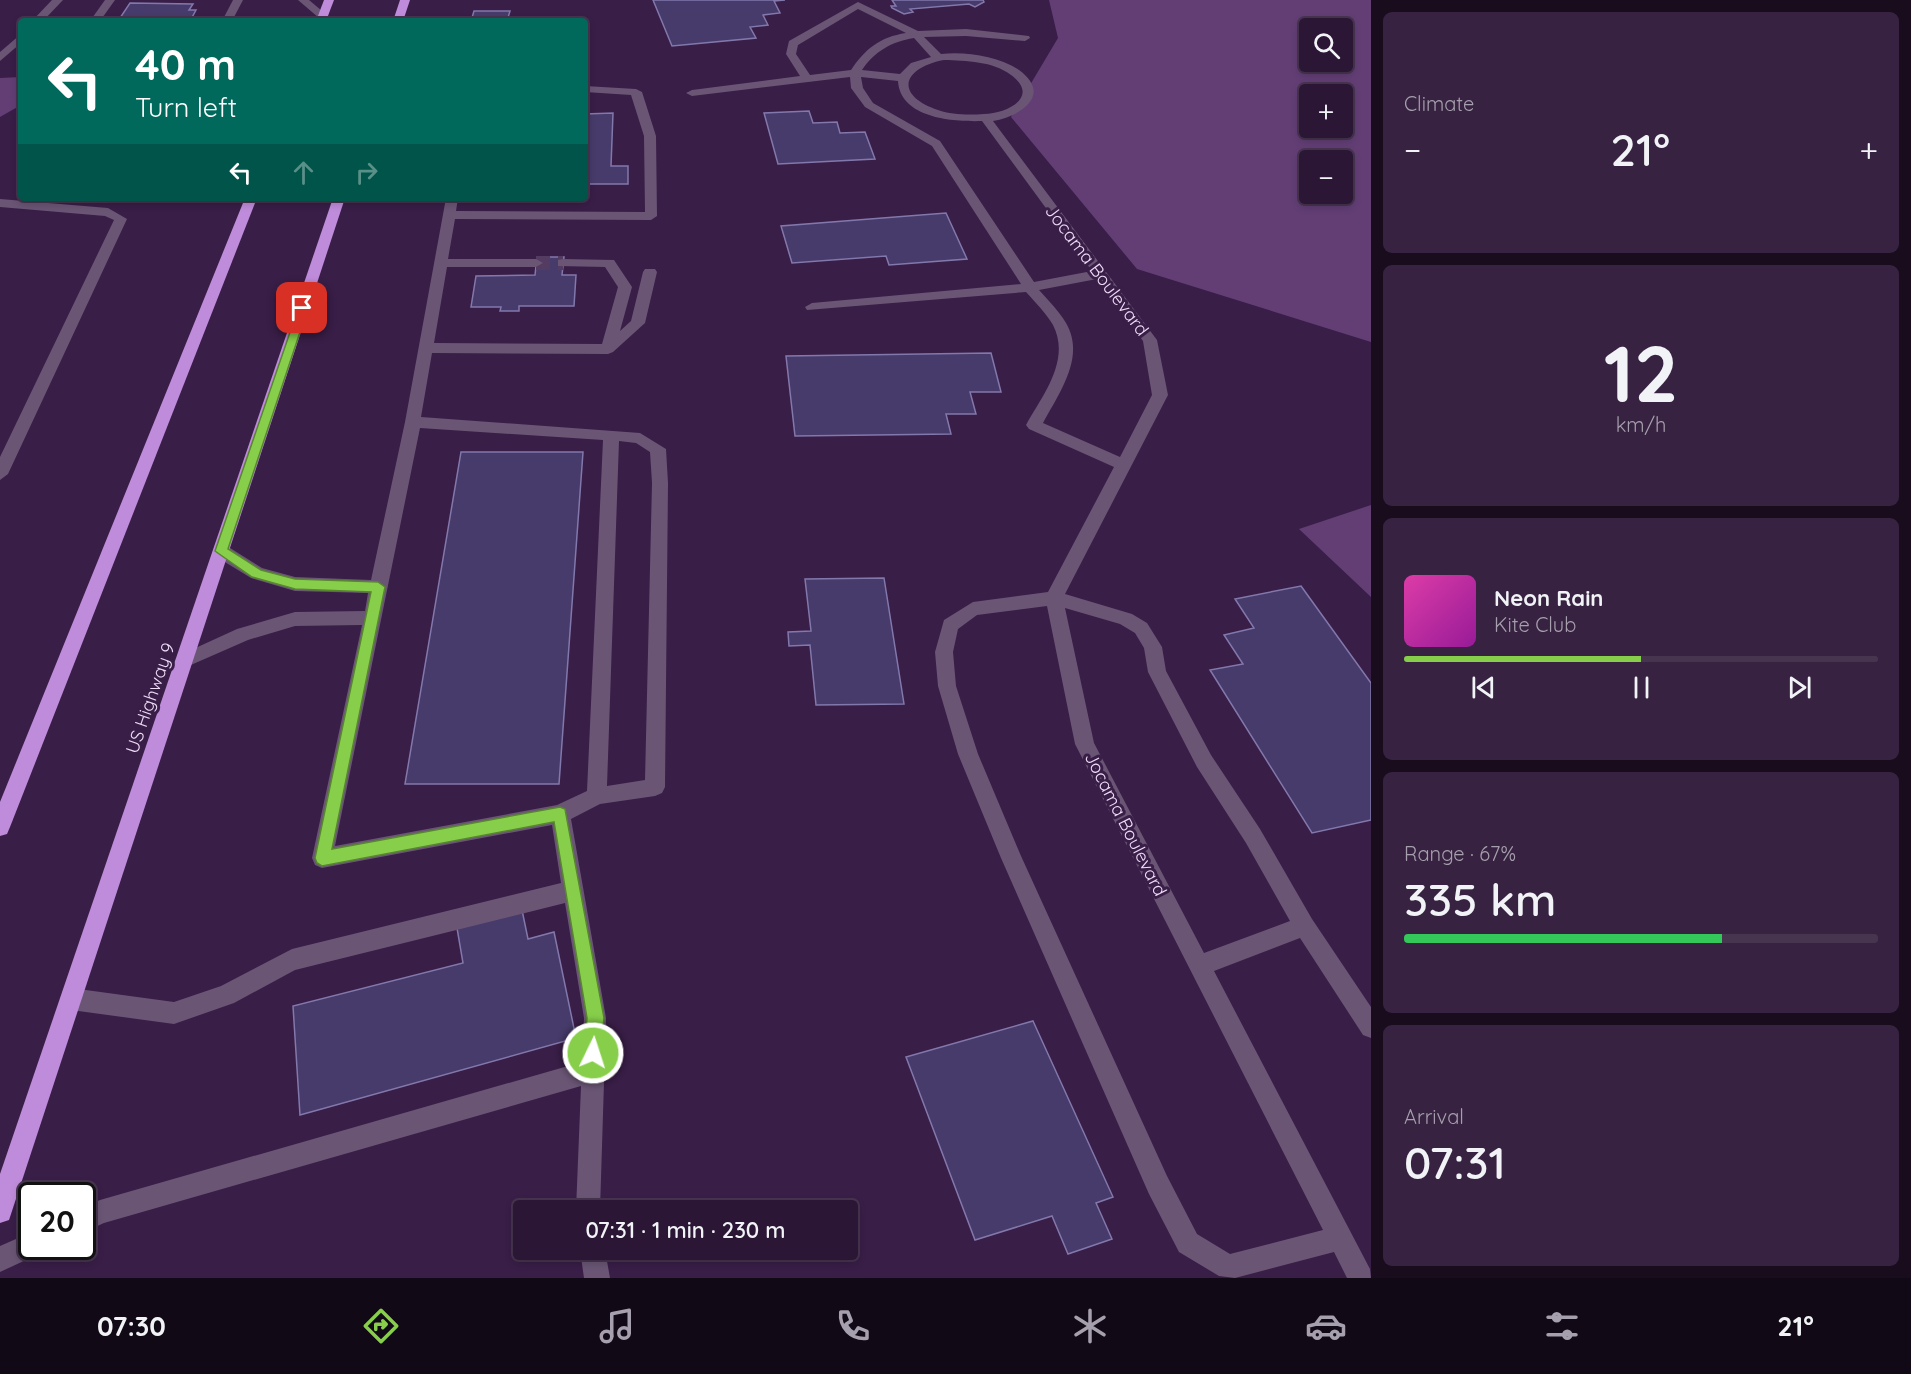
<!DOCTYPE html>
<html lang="en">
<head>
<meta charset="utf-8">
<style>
  :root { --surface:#2b1635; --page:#372341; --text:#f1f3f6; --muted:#a69fad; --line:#473550; --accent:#87cf4a }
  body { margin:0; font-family:Quicksand,sans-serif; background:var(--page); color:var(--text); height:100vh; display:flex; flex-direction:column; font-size:22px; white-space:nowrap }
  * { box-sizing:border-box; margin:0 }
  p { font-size:20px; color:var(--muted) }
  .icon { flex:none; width:33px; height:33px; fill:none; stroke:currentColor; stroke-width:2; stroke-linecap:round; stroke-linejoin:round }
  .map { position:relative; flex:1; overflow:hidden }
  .drawer { display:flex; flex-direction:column; gap:12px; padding:12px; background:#180c1d; width:540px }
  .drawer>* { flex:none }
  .banner { position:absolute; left:18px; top:18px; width:570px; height:183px; border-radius:6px; box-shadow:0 3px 9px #0003,0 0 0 2px var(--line); background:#00695c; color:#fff; overflow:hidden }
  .tools { position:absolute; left:1299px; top:18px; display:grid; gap:12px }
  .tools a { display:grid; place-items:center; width:54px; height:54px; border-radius:6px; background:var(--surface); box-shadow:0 3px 9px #0003,0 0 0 2px var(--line); font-size:30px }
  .speed { position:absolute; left:18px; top:1182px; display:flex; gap:12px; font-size:30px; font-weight:700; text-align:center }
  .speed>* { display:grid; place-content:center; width:78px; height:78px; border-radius:50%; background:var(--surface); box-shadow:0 3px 9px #0003,0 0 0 2px var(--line); line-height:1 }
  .speed .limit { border:3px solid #111; border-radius:9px; background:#fff; color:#111 }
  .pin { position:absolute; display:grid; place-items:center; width:51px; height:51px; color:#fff; margin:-26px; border-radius:12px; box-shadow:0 3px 9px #0006 }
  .me { position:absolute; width:66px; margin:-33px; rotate:4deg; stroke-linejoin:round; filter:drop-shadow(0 0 4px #0008) }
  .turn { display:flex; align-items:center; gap:21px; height:126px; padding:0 18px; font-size:27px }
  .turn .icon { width:78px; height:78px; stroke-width:2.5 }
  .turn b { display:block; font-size:42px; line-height:51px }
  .lanes { display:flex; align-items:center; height:57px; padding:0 18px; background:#0003; justify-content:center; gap:30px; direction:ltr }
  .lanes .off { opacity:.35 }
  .big { font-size:45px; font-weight:600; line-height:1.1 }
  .drawer .widget { flex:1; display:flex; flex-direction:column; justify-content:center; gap:9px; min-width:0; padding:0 21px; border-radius:9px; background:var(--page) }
  .drawer .dial { align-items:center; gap:0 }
  .dial b { font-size:78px; line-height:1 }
  .song { display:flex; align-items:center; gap:18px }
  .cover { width:72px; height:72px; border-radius:9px; background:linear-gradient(135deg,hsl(320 70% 55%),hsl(300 70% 35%)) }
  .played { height:6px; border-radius:3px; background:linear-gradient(90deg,var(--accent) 50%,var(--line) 50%) }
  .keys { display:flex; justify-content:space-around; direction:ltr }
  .heat { display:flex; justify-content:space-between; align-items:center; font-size:33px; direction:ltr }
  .charge { height:9px; border-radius:4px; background:linear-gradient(90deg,#34c759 67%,var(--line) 0) }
  .trip { position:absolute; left:513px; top:1200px; width:345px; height:60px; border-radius:6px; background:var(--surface); box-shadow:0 3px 9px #0003,0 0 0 2px var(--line); font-weight:600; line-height:60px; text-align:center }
  .dock { display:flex; height:96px; justify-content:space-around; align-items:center; background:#110915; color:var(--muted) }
  .dock .icon { width:42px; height:42px }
  .dock .active { color:var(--accent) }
  .dock b { font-size:27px; color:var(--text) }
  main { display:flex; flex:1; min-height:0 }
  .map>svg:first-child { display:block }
  .green { fill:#623e75; fill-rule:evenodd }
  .building { fill:#463b6a; stroke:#8378ac; stroke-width:1.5 }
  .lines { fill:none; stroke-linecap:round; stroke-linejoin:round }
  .minor-tunnel { stroke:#543b61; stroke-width:14; stroke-dasharray:14 8; stroke-linecap:butt }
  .minor { fill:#6a5575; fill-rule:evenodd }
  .highway { fill:#bf8cdb; fill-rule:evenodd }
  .route { fill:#87cf4a; stroke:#588730; stroke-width:1.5 }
  .labels { text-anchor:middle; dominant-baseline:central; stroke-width:6; stroke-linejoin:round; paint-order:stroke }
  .street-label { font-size:18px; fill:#eeddf7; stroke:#391e47 }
</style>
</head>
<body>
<main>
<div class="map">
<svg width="1371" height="1278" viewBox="0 0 1371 1278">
  <rect width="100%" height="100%" fill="#391e47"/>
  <!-- green -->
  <g class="green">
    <path d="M 1049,0 L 1371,0 L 1371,342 L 1137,269 L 1011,117 L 1058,38 ZM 1310,28 L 1342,28 L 1342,62 L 1310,62 ZM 1310,94 L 1342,94 L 1342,128 L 1310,128 ZM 1310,160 L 1342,160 L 1342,194 L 1310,194 Z"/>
    <path d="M 21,77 L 21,105 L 0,117 L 0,78 Z"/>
    <path d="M 1371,505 L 1371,597 L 1299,529 Z"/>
  </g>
  <!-- building -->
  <g class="building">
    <path d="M 653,0 L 785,0 L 774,1 L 780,13 L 763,15 L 768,25 L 750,27 L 756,38 L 672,46 Z"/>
    <path d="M 892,0 L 983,0 L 984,2 L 975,7 L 969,4 L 910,9 L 913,12 L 904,14 L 892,8 L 891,6 L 896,6 Z"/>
    <path d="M 130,3 L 193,4 L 189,10 L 196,10 L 190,21 L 118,21 Z"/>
    <path d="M 474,11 L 510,11 L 507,21 L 471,21 Z"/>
    <path d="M 809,111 L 813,123 L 837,122 L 840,133 L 865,132 L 875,159 L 778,164 L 764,113 Z"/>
    <path d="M 613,113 L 611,166 L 628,166 L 628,184 L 585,184 L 585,114 Z"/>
    <path d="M 946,213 L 967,259 L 889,265 L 886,256 L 792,263 L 781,226 Z"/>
    <path d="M 537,257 L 564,257 L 562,275 L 576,275 L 574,306 L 519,306 L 519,311 L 500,311 L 501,307 L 471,307 L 476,276 L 535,275 Z"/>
    <path d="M 991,353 L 1001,392 L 970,392 L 976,414 L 946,414 L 951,434 L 795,436 L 786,356 Z"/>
    <path d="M 461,452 L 583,452 L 559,784 L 405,784 Z"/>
    <path d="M 884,578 L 904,704 L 816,705 L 810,645 L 789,646 L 788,632 L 811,631 L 805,579 Z"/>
    <path d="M 1301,586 L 1371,683 L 1371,820 L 1312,833 L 1210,670 L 1243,664 L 1224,635 L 1254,628 L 1235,599 Z"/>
    <path d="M 522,910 L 528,939 L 554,932 L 576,1038 L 300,1115 L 293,1006 L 463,963 L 457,928 Z"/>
    <path d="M 1033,1021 L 1113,1197 L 1096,1203 L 1112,1239 L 1068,1254 L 1052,1216 L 975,1240 L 906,1057 Z"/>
  </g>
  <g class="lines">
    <!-- minor-tunnel -->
    <path class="minor-tunnel" d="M 536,263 L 563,263"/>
    <!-- minor -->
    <g class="minor">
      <path d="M 52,0 L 63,0 L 43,21 L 32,21 Z"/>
      <path d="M 105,0 L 115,0 L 100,21 L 90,21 Z"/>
      <path d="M 233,0 L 243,0 L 232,21 L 222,21 Z"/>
      <path d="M 298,0 L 309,0 L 328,16 L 319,18 Z"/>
      <path d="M 858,2 L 918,31 L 966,29 L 1029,36 L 1030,38 L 1025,41 L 966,36 L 924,37 L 941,54 C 964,51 999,56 1019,70 C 1053,95 1021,116 993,121 L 1157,340 L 1168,395 L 1065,594 L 1132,614 L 1147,623 L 1162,647 L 1166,671 L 1211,755 L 1260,829 L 1312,919 L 1371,1007 L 1371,1038 L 1363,1035 L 1300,938 L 1214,971 L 1370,1269 L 1371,1278 L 1347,1278 L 1334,1252 L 1235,1278 L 1219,1276 L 1179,1252 L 1149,1194 L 1001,858 L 958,754 L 938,686 L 935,652 L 944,620 L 973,602 L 1048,592 L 1114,467 L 1029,429 L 1026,425 C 1043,395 1071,360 1053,325 C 1046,313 1035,302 1026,292 L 807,310 L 805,307 L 812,303 L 1021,284 L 932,146 L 865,107 L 851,88 L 850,77 L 692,96 L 686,93 L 692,90 L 800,76 L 786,54 L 789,41 ZM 858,9 L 906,33 C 880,37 865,49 851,70 L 810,75 L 796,54 L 798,45 ZM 914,38 L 931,57 L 911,63 L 900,74 L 862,70 C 875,51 891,42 914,38 ZM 944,60 C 966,61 993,61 1011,75 C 1041,97 1006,114 984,114 C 969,115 952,115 938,110 C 894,95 902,68 944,60 ZM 861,77 L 898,81 C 900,118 953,122 982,121 L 1092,271 L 1034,282 L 940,141 L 873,103 L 863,88 ZM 1097,279 L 1143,341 L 1152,395 L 1120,457 L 1043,423 C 1059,393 1086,357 1066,323 C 1059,311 1048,300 1039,290 ZM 1047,606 L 1075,744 L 1323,1230 L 1230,1254 L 1197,1234 L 1167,1176 L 1021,856 L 978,754 L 956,686 L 953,652 L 958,629 L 977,615 ZM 1065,608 L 1120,624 L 1135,633 L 1144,648 L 1148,672 L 1197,767 L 1246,843 L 1290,921 L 1204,953 L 1094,743 Z"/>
      <path d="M 21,34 L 21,43 L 0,61 L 0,52 Z"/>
      <path d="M 585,86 L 636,89 L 642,92 L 656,136 L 657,216 L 651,220 L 455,219 L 448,259 L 536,259 L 543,263 L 536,267 L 447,267 L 434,343 L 602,344 L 618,287 L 605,267 L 558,266 L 558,260 L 563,259 L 614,260 L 632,287 L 620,331 L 631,321 L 643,272 L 645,269 L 655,269 L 657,272 L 645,323 L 613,352 L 608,354 L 432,353 L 421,417 L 640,433 L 666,449 L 668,483 L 665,787 L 662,793 L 655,796 L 600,804 L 571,819 L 606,1018 L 600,1210 L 576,1210 L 581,1086 L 104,1223 L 82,1233 L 82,1208 L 100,1200 L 582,1062 L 584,1018 L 565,903 L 295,970 L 234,1003 L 174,1024 L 71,1010 L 63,1007 L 60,999 L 63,991 L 71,988 L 174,1002 L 221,986 L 292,949 L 561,883 L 552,825 L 322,868 L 315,865 L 312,858 L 362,625 L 295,626 L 248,640 L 184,668 L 178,666 L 175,661 L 178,656 L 237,629 L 295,612 L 365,611 L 368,593 L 295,591 L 251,578 L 215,556 L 213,551 L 215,546 L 227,546 L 262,568 L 295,577 L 371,580 L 405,422 L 446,198 L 458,198 L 456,211 L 645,212 L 644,136 L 631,95 L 585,92 ZM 420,428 L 603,440 L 587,791 L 557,805 L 335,846 ZM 619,441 L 636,443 L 650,452 L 652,483 L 645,780 L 607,786 Z"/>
      <path d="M 0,199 L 108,208 L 127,219 L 8,474 L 0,480 L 0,457 L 114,220 L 105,216 L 0,207 Z"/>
      <path d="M 32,1232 L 32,1246 L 44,1246 L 41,1253 L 0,1272 L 0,1246 Z"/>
      <path d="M 580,1250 L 605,1250 L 610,1278 L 584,1278 Z"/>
    </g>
    <!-- highway -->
    <g class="highway">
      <path d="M 324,0 L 334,0 L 326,21 L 316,21 Z"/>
      <path d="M 400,0 L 410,0 L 403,21 L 393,21 Z"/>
      <path d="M 245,198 L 257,198 L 10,827 L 7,834 L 0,836 L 0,802 Z"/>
      <path d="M 333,198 L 345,198 L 12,1211 L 9,1220 L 0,1223 L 0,1174 Z"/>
    </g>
  </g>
  <!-- route -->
  <path class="route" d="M 299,306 L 308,308 L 228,549 L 261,570 L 295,579 L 378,582 L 385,587 L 332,849 L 560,807 L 565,809 L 604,1018 L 599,1059 L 593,1062 L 586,1059 L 584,1053 L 587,1018 L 554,822 L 322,866 L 317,863 L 315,858 L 371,592 L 295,589 L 252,577 L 215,551 Z"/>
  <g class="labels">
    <!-- street labels -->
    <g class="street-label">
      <text transform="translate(1097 270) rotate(53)">Jocama Boulevard</text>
      <text transform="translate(150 698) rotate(-71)">US Highway 9</text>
      <text transform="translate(1126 824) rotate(63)">Jocama Boulevard</text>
    </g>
  </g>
</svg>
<div class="tools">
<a><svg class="icon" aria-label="search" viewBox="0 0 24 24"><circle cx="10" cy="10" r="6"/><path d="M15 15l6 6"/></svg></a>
<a>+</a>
<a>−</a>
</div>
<div class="speed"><div class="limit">20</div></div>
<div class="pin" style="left:302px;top:308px;background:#d93025"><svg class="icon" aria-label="arrive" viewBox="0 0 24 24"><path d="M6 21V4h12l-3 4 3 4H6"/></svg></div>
<svg class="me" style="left:593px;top:1053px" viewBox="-20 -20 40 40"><circle r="17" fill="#87cf4a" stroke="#fff" stroke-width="3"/><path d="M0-11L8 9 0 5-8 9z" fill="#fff"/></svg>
<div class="trip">07:31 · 1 min · 230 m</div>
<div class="banner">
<div class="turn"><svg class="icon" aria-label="left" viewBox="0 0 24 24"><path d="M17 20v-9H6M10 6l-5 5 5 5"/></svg><div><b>40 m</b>Turn left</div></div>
<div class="lanes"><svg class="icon" aria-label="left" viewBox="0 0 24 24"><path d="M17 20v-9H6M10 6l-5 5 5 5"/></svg><svg class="icon off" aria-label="ahead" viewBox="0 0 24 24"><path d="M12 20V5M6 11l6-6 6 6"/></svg><svg class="icon off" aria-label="right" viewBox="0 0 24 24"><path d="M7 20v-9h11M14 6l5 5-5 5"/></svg></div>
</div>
</div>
<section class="drawer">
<div class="widget"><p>Climate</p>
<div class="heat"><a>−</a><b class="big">21°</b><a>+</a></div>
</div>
<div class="widget dial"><b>12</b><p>km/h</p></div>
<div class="widget">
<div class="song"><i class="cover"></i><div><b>Neon Rain</b><p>Kite Club</p></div></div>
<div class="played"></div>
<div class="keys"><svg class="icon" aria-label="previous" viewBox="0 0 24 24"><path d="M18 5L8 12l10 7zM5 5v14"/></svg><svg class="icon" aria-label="pause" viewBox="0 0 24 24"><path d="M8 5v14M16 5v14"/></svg><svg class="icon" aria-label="next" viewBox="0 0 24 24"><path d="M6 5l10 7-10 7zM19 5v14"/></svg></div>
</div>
<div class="widget"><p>Range · 67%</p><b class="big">335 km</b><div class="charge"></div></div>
<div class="widget"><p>Arrival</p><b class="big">07:31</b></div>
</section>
</main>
<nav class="dock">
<b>07:30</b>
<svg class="icon active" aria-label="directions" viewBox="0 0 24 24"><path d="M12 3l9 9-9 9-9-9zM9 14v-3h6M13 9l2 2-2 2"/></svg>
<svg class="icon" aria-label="music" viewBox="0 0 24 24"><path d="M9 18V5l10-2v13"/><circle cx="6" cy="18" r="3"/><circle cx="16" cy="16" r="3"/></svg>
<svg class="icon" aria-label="phone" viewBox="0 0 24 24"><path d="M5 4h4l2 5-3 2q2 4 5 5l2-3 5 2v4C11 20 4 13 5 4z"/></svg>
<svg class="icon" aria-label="climate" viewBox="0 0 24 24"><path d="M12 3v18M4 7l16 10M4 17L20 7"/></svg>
<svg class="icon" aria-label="car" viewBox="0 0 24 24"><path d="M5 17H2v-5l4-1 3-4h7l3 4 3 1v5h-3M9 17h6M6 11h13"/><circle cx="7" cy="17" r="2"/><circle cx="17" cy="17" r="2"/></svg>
<svg class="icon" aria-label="filters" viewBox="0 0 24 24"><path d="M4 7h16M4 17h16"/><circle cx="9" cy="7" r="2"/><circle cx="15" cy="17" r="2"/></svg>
<b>21°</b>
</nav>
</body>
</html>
